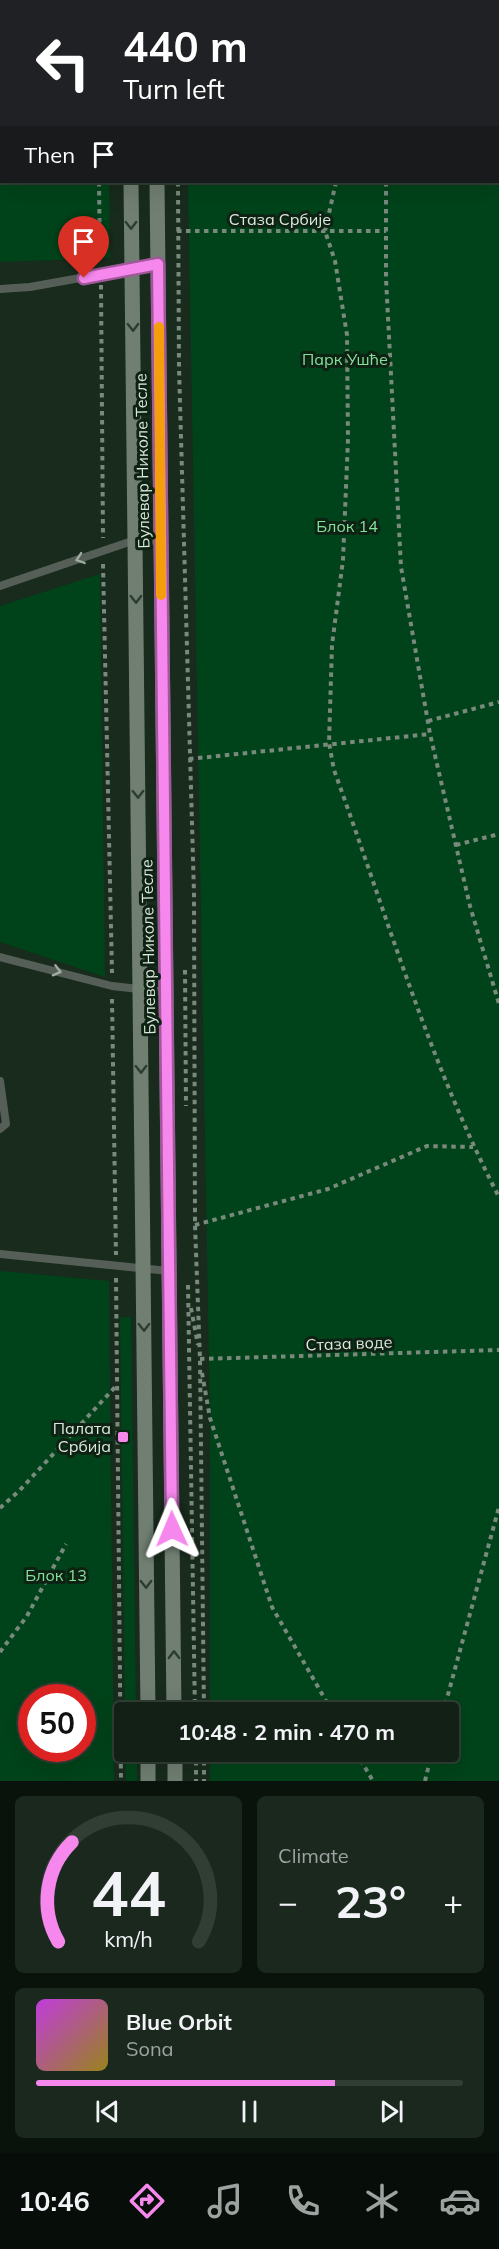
<!DOCTYPE html>
<html lang="en">
<head>
<meta charset="utf-8">
<style>
  :root { --surface:#122015; --page:#1b281e; --text:#f1f3f6; --muted:#9ca3a0; --line:#313e34; --accent:#f688ed }
  body { margin:0; font-family:Mulish,sans-serif; background:var(--page); color:var(--text); height:100vh; display:flex; flex-direction:column; font-size:22px; white-space:nowrap }
  * { box-sizing:border-box; margin:0 }
  p { font-size:20px; color:var(--muted) }
  .icon { flex:none; width:33px; height:33px; fill:none; stroke:currentColor; stroke-width:2; stroke-linecap:round; stroke-linejoin:round }
  .map { position:relative; height:1781px; overflow:hidden }
  .details { display:flex; flex-direction:column; gap:15px; padding:15px; background:#0a120c; flex:1 }
  .details>* { flex:none }
  .top-card { position:absolute; left:0px; top:0px; width:500px; height:183px; box-shadow:0 6px 24px #0002,0 0 0 2px var(--line); background:#202124; color:#fff; overflow:hidden }
  .speed { position:absolute; left:18px; top:1684px; display:flex; gap:12px; font-size:30px; font-weight:700; text-align:center }
  .speed>* { display:grid; place-content:center; width:78px; height:78px; border-radius:50%; background:var(--surface); box-shadow:0 6px 24px #0002,0 0 0 2px var(--line); line-height:1 }
  .speed .limit { border:9px solid #d22; background:#fff; color:#111 }
  .pin { position:absolute; display:grid; place-items:center; width:51px; height:51px; color:#fff; margin:-62px -26px; border-radius:50% 50% 50% 0; rotate:-45deg; box-shadow:0 0 6px #0007 }
  .pin .icon { rotate:45deg }
  .me { position:absolute; width:66px; margin:-33px; rotate:359deg; stroke-linejoin:round; filter:drop-shadow(0 0 4px #0008) }
  .turn { display:flex; align-items:center; gap:21px; height:126px; padding:0 24px; font-size:27px }
  .turn .icon { width:78px; height:78px; stroke-width:2.5 }
  .turn b { display:block; font-size:42px; line-height:51px }
  .then { display:flex; align-items:center; height:57px; padding:0 24px; background:#0003; gap:12px; font-size:22px }
  .big { font-size:45px; font-weight:700; line-height:1.1 }
  .details .widget { flex:1; display:flex; flex-direction:column; justify-content:center; gap:9px; min-width:0; padding:0 21px; border-radius:9px; background:var(--page) }
  .details .dial { align-items:center; gap:0 }
  .dial svg { height:156px; overflow:visible; fill:none; stroke:var(--line); stroke-width:7; stroke-linecap:round; text-anchor:middle }
  .dial text { fill:var(--text); stroke:none }
  .song { display:flex; align-items:center; gap:18px }
  .cover { width:72px; height:72px; border-radius:9px; background:linear-gradient(135deg,hsl(290 70% 55%),hsl(50 70% 35%)) }
  .played { height:6px; border-radius:3px; background:linear-gradient(90deg,var(--accent) 70%,var(--line) 70%) }
  .keys { display:flex; justify-content:space-around; direction:ltr }
  .heat { display:flex; justify-content:space-between; align-items:center; font-size:33px; direction:ltr }
  .details .tiles { flex:1; display:grid; gap:15px; grid-template-columns:1fr 1fr }
  .widget:last-child { grid-column:span 2 }
  .trip { position:absolute; left:114px; top:1702px; width:345px; height:60px; border-radius:6px; background:var(--surface); box-shadow:0 6px 24px #0002,0 0 0 2px var(--line); font-weight:700; line-height:60px; text-align:center }
  .tab-bar { display:flex; height:96px; justify-content:space-around; align-items:center; background:#070d08; color:var(--muted) }
  .tab-bar .icon { width:42px; height:42px }
  .tab-bar .current { color:var(--accent) }
  .tab-bar b { font-size:27px; color:var(--text) }
  .map>svg:first-child { display:block }
  .green { fill:#00431a; fill-rule:evenodd }
  .lines { fill:none; stroke-linecap:round; stroke-linejoin:round }
  .path { stroke:#79897c; stroke-width:4; stroke-dasharray:4.5 4.5; stroke-linecap:butt }
  .lane { stroke:#555f57; stroke-width:8 }
  .secondary { stroke:#707f72; stroke-width:15 }
  .oneway { stroke:#2b3e30 }
  .oneway2 { stroke:#9faba1 }
  .route-casing { stroke:#a0589a; stroke-width:15 }
  .route { stroke:#f688ed; stroke-width:10 }
  .slow { stroke:#f59e0b; stroke-width:10 }
  .poi-dot { fill:#f688ed; stroke:#0e2213; stroke-width:2 }
  .labels { text-anchor:middle; dominant-baseline:central; stroke-width:6; stroke-linejoin:round; paint-order:stroke }
  .street-label { font-size:16px; fill:#dce9de; stroke:#0e2213 }
  .park-label { font-size:16px; fill:#85e29c; stroke:#0e2213 }
  .poi-label { font-size:16px; fill:#dce9de; stroke:#0e2213; text-anchor:end }
</style>
</head>
<body>
<div class="map">
<svg width="499" height="1781" viewBox="0 0 499 1781">
  <rect width="100%" height="100%" fill="#182b1c"/>
  <!-- green -->
  <g class="green">
    <path d="M 0,0 L 107,0 L 2,2 L 2,182 L 109,182 L 110,258 L 0,262 Z"/>
    <path d="M 186,0 L 499,0 L 499,1781 L 210,1781 L 210,1752 L 448,1752 L 448,1713 L 210,1713 L 210,1418 L 188,182 L 498,182 L 498,2 Z"/>
    <path d="M 100,574 L 105,977 L 0,942 L 0,606 Z"/>
    <path d="M 0,1271 L 109,1281 L 114,1781 L 0,1781 ZM 32,1698 L 82,1698 L 82,1749 L 32,1749 Z"/>
    <path d="M 120,1317 L 131,1317 L 136,1713 L 125,1713 Z"/>
    <path d="M 125,1752 L 137,1752 L 137,1781 L 126,1781 Z"/>
  </g>
  <g class="lines">
    <!-- path -->
    <g class="path">
      <path d="M 97,0 L 97,2"/>
      <path d="M 176,0 L 176,2"/>
      <path d="M 361,2 L 361,0"/>
      <path d="M 399,2 L 399,0"/>
      <path d="M 99,182 L 100,262"/>
      <path d="M 178,182 L 179,367 L 194,894 L 195,1225 L 200,1359 L 204,1713"/>
      <path d="M 336,182 L 325,231 L 335,261 L 347,335 L 348,439 L 343,560 L 332,645 L 329,743 L 334,770 C 386,913 429,1062 499,1197"/>
      <path d="M 386,182 L 386,279 L 401,567 L 430,734 L 470,906 L 499,1004"/>
      <path d="M 177,231 L 386,231"/>
      <path d="M 101,285 L 103,538"/>
      <path d="M 103,564 L 112,973"/>
      <path d="M 428,721 L 499,702"/>
      <path d="M 189,759 L 430,734"/>
      <path d="M 456,845 L 499,834"/>
      <path d="M 185,970 L 186,1106"/>
      <path d="M 112,999 L 116,1255"/>
      <path d="M 195,1225 L 328,1189 L 427,1146 L 473,1147"/>
      <path d="M 116,1278 L 121,1781"/>
      <path d="M 188,1285 L 195,1713"/>
      <path d="M 191,1308 L 198,1345"/>
      <path d="M 200,1359 L 499,1350"/>
      <path d="M 202,1373 L 210,1418 L 272,1607 L 333,1713"/>
      <path d="M 0,1508 L 20,1490 L 117,1385"/>
      <path d="M 0,1652 L 27,1616 L 66,1544"/>
      <path d="M 443,1713 L 499,1507"/>
      <path d="M 196,1752 L 196,1781"/>
      <path d="M 204,1752 L 204,1781"/>
      <path d="M 356,1752 L 373,1781"/>
      <path d="M 425,1781 L 432,1752"/>
    </g>
    <!-- lane -->
    <g class="lane">
      <path d="M 0,289 L 30,287 L 158,264"/>
      <path d="M 0,586 L 135,540 L 161,541"/>
      <path d="M 0,957 L 112,986 L 166,992"/>
      <path d="M 0,1081 L 6,1124 L 0,1129"/>
      <path d="M 0,1254 L 169,1271"/>
    </g>
    <!-- secondary -->
    <g class="secondary">
      <path d="M 127,0 L 127,2"/>
      <path d="M 155,0 L 155,2"/>
      <path d="M 131,182 L 148,1713"/>
      <path d="M 157,182 L 174,1713"/>
      <path d="M 148,1752 L 148,1781"/>
      <path d="M 175,1752 L 175,1781"/>
    </g>
  </g>
  <!-- one-way arrows -->
  <defs><path id="oneway-chevron" d="M-2-3.5L2.5 0L-2 3.5" fill="none" stroke-width="1.6" stroke-linecap="round" stroke-linejoin="round" transform="scale(1.5)"/></defs>
  <g class="oneway">
    <use href="#oneway-chevron" transform="translate(131 225) rotate(89)"/>
    <use href="#oneway-chevron" transform="translate(133 327) rotate(89)"/>
    <use href="#oneway-chevron" transform="translate(136 599) rotate(89)"/>
    <use href="#oneway-chevron" transform="translate(138 794) rotate(89)"/>
    <use href="#oneway-chevron" transform="translate(141 1069) rotate(89)"/>
    <use href="#oneway-chevron" transform="translate(144 1327) rotate(89)"/>
    <use href="#oneway-chevron" transform="translate(146 1584) rotate(89)"/>
    <use href="#oneway-chevron" transform="translate(174 1655) rotate(-91)"/>
  </g>
  <g class="oneway2">
    <use href="#oneway-chevron" transform="translate(80 559) rotate(161)"/>
    <use href="#oneway-chevron" transform="translate(57 971) rotate(14)"/>
  </g>
  <g class="lines">
    <!-- route casing -->
    <g class="route-casing">
      <path id="route" d="M 84,278 L 158,264 L 172,1529"/>
    </g>
    <!-- route -->
    <use href="#route" class="route"/>
    <!-- slow -->
    <path class="slow" d="M 159,327 L 161,595"/>
  </g>
  <!-- markers -->
  <rect class="poi-dot" x="117" y="1431" width="12" height="12" rx="3"/>
  <g class="labels">
    <!-- street labels -->
    <g class="street-label">
      <text x="280" y="219">Стаза Србије</text>
      <text transform="translate(142 461) rotate(-91)">Булевар Николе Тесле</text>
      <text transform="translate(148 947) rotate(-91)">Булевар Николе Тесле</text>
      <text transform="translate(349 1343) rotate(-2)">Стаза воде</text>
    </g>
    <!-- park labels -->
    <g class="park-label">
      <text x="345" y="359">Парк Ушће</text>
      <text x="347" y="526">Блок 14</text>
      <text x="56" y="1575">Блок 13</text>
    </g>
    <!-- poi labels -->
    <g class="poi-label">
      <text x="111" y="1428">Палата<tspan x="111" dy="18">Србија</tspan></text>
    </g>
  </g>
</svg>
<div class="speed"><div class="limit">50</div></div>
<div class="pin" style="left:84px;top:278px;background:#d93025"><svg class="icon" aria-label="arrive" viewBox="0 0 24 24"><path d="M6 21V4h12l-3 4 3 4H6"/></svg></div>
<svg class="me" style="left:172px;top:1529px" viewBox="-20 -20 40 40"><path d="M0-17L14 15 0 8-14 15z" fill="#f688ed" stroke="#fff" stroke-width="4"/></svg>
<div class="trip">10:48 · 2 min · 470 m</div>
<div class="top-card">
<div class="turn"><svg class="icon" aria-label="left" viewBox="0 0 24 24"><path d="M17 20v-9H6M10 6l-5 5 5 5"/></svg><div><b>440 m</b>Turn left</div></div>
<div class="then">Then<svg class="icon" aria-label="arrive" viewBox="0 0 24 24"><path d="M6 21V4h12l-3 4 3 4H6"/></svg></div>
</div>
</div>
<section class="details">
<div class="tiles">
<div class="widget dial"><svg viewBox="0 0 100 80">
<path d="M14 69A42 42 0 1 1 86 69"/>
<path d="M14 69A42 42 0 0 1 21 18" stroke="#f688ed"/>
<text x="50" y="56" font-size="32" font-weight="700">44</text>
<text x="50" y="72" font-size="11">km/h</text>
</svg></div>
<div class="widget"><p>Climate</p>
<div class="heat"><a>−</a><b class="big">23°</b><a>+</a></div>
</div>
<div class="widget">
<div class="song"><i class="cover"></i><div><b>Blue Orbit</b><p>Sona</p></div></div>
<div class="played"></div>
<div class="keys"><svg class="icon" aria-label="previous" viewBox="0 0 24 24"><path d="M18 5L8 12l10 7zM5 5v14"/></svg><svg class="icon" aria-label="pause" viewBox="0 0 24 24"><path d="M8 5v14M16 5v14"/></svg><svg class="icon" aria-label="next" viewBox="0 0 24 24"><path d="M6 5l10 7-10 7zM19 5v14"/></svg></div>
</div>
</div>
</section>
<nav class="tab-bar">
<b>10:46</b>
<svg class="icon current" aria-label="directions" viewBox="0 0 24 24"><path d="M12 3l9 9-9 9-9-9zM9 14v-3h6M13 9l2 2-2 2"/></svg>
<svg class="icon" aria-label="music" viewBox="0 0 24 24"><path d="M9 18V5l10-2v13"/><circle cx="6" cy="18" r="3"/><circle cx="16" cy="16" r="3"/></svg>
<svg class="icon" aria-label="phone" viewBox="0 0 24 24"><path d="M5 4h4l2 5-3 2q2 4 5 5l2-3 5 2v4C11 20 4 13 5 4z"/></svg>
<svg class="icon" aria-label="climate" viewBox="0 0 24 24"><path d="M12 3v18M4 7l16 10M4 17L20 7"/></svg>
<svg class="icon" aria-label="car" viewBox="0 0 24 24"><path d="M5 17H2v-5l4-1 3-4h7l3 4 3 1v5h-3M9 17h6M6 11h13"/><circle cx="7" cy="17" r="2"/><circle cx="17" cy="17" r="2"/></svg>
</nav>
</body>
</html>
